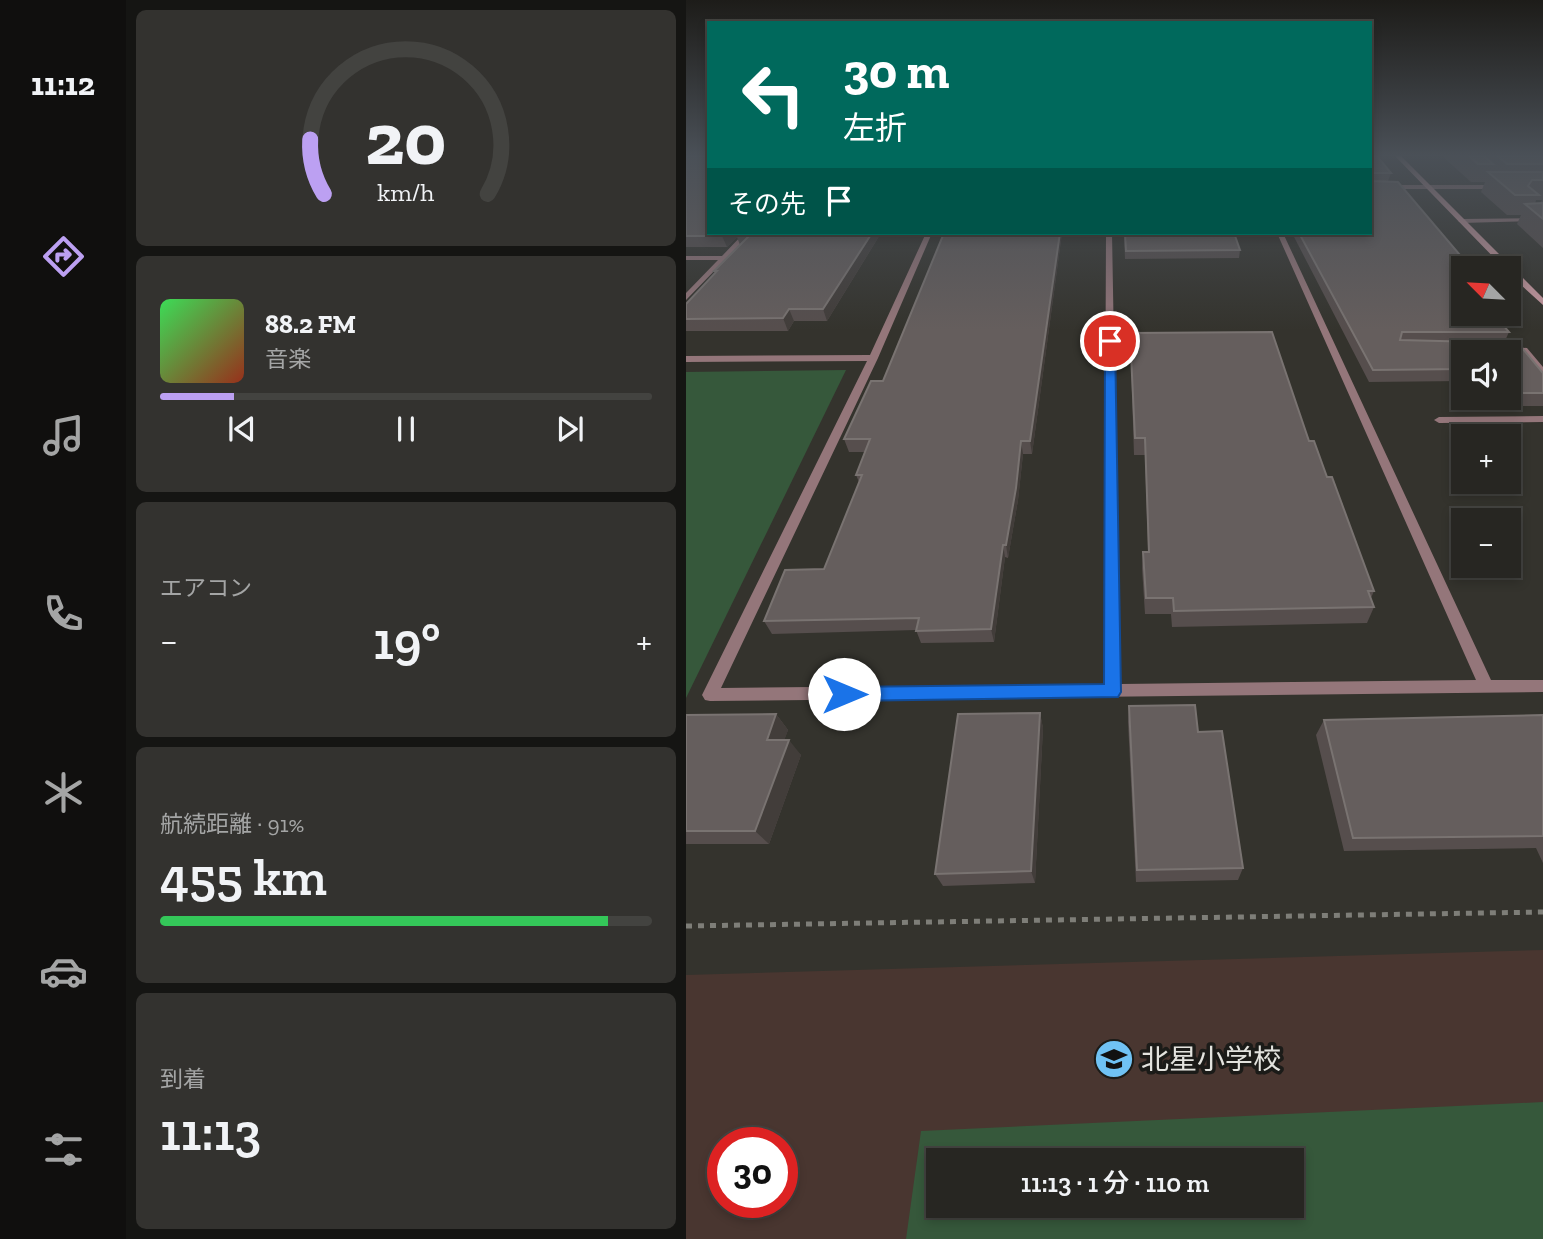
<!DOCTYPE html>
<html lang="ja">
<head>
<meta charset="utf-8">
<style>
  :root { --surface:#272622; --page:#33322f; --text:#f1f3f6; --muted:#a4a5a5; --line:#434340; --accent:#bca0f2 }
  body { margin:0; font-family:"Zilla Slab","Noto Sans JP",serif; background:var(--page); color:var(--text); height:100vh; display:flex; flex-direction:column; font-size:26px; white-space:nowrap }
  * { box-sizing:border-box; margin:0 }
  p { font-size:23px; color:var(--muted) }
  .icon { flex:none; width:38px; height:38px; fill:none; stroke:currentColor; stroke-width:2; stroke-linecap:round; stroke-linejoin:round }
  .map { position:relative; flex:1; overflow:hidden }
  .drawer { display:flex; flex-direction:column; gap:10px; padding:10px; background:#151513; width:560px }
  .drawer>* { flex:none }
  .hud { position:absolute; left:21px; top:21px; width:665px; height:214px; border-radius:0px; box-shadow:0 4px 10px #0003,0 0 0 2px var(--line); background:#00695c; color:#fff; overflow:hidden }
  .needle { width:46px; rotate:294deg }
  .tools { position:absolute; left:765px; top:256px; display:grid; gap:14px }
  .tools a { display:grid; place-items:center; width:70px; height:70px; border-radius:0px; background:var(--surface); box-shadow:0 4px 10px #0003,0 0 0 2px var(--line); font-size:35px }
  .speed { position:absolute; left:21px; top:1127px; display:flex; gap:14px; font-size:35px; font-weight:700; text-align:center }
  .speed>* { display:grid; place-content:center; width:91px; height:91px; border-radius:50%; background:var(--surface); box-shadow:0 4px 10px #0003,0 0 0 2px var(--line); line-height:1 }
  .speed .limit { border:10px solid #d22; background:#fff; color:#111 }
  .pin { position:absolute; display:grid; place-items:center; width:60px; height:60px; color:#fff; margin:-30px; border:4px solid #fff; border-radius:50%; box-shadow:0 2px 7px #0007 }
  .me { position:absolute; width:77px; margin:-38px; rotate:90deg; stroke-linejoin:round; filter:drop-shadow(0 0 5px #0008) }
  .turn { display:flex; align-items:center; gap:24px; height:147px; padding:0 21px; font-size:32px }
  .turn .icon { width:91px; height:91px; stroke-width:2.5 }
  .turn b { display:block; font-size:49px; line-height:60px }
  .then { display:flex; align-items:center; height:66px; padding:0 21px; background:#0003; gap:14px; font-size:26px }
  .big { font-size:52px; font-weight:600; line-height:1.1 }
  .drawer .widget { flex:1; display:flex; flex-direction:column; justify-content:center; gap:10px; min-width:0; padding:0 24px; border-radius:10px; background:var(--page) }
  .drawer .dial { align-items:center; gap:0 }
  .dial svg { height:182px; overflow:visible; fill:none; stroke:var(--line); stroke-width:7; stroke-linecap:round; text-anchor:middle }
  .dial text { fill:var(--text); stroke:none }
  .song { display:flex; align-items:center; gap:21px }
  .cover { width:84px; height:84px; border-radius:10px; background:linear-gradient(135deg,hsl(130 70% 55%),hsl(10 70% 35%)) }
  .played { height:7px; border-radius:4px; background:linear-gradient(90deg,var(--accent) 15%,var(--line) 15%) }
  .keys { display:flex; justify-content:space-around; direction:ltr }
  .heat { display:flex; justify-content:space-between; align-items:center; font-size:38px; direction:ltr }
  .charge { height:10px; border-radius:5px; background:linear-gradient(90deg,#34c759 91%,var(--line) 0) }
  .trip { position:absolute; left:240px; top:1148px; width:378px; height:70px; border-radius:0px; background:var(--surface); box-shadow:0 4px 10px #0003,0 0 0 2px var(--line); font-weight:600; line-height:70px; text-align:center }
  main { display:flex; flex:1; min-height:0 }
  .tab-bar { display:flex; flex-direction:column; width:126px; justify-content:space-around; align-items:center; background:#100f0e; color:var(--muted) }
  .tab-bar .icon { width:49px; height:49px }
  .tab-bar .active { color:var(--accent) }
  .tab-bar b { font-size:32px; color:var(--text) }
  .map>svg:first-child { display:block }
  .education { fill:#493630; fill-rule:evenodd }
  .green { fill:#36583b; fill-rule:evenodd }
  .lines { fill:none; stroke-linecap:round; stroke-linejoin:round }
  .path { stroke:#7e7e78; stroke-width:5; stroke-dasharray:6 6; stroke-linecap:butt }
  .lane { fill:#94767a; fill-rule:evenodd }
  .street { fill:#94767a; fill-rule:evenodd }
  .secondary { fill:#ca9ba2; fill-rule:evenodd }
  .wall { fill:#564e4d; fill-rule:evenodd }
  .shaded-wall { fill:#423d3a }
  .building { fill:#655e5d; stroke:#797371; stroke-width:2 }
  .route { fill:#1a73e8; stroke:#114b97; stroke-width:2 }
  .labels { text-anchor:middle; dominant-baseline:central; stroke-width:7; stroke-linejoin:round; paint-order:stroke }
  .near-poi-label { font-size:28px; fill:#e3e3de; stroke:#1b1b18; text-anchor:start }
</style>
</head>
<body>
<main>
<nav class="tab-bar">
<b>11:12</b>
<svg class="icon active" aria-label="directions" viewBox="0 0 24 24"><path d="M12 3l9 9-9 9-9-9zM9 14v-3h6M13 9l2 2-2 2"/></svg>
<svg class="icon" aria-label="music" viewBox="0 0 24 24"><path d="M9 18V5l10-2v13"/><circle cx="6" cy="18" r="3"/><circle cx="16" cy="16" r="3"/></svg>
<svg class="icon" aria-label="phone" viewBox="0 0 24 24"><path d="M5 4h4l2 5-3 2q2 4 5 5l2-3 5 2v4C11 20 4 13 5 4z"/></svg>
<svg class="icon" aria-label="climate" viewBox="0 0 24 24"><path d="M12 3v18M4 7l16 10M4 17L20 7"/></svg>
<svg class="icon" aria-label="car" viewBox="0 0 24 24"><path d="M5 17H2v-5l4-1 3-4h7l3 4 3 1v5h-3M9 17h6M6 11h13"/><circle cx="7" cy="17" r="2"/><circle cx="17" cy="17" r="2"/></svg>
<svg class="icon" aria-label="filters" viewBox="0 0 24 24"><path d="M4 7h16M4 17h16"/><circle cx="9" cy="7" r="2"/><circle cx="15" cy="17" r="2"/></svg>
</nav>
<section class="drawer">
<div class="widget dial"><svg viewBox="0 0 100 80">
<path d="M14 69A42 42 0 1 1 86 69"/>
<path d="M14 69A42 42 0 0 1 8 45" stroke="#bca0f2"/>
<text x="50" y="56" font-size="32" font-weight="700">20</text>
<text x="50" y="72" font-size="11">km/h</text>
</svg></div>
<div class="widget">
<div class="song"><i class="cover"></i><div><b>88.2 FM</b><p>音楽</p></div></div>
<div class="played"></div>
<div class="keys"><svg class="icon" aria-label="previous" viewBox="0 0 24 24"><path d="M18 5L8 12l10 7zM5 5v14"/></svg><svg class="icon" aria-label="pause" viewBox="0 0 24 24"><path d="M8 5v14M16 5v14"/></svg><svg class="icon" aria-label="next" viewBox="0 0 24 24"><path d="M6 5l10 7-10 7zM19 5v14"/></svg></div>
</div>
<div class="widget"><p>エアコン</p>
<div class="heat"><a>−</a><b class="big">19°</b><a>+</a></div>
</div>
<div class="widget"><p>航続距離 · 91%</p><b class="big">455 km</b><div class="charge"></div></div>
<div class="widget"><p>到着</p><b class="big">11:13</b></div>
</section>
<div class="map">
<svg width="857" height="1239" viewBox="0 0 857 1239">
  <rect width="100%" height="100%" fill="#34332d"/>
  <!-- education -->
  <path class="education" d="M 857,950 L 857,1239 L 0,1239 L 0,975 ZM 37,1143 L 96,1143 L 96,1202 L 37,1202 ZM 252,1160 L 606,1160 L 606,1206 L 252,1206 Z"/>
  <!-- green -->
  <g class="green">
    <path d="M 160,370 L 0,698 L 0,372 Z"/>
    <path d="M 857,1102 L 857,1239 L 220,1239 L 235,1131 ZM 252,1160 L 606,1160 L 606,1206 L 252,1206 Z"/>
  </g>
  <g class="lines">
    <!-- path -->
    <path class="path" d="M 0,926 L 857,912"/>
    <!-- lane -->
    <g class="lane">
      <path d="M 851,218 L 853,221 L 775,223 L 772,221 L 775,219 Z"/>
      <path d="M 821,347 L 841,348 L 857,367 L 857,376 L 854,375 L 835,353 L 818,352 L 818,348 Z"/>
      <path d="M 857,416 L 857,422 L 753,423 L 748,420 L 753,417 Z"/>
    </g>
    <!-- street -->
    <g class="street">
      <path d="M 684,185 L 814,185 L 817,187 L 814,189 L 684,189 Z"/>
      <path d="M 58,233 L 65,233 L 0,300 L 0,293 L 32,260 L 0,260 L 0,256 L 36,256 Z"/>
      <path d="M 240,233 L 246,233 L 192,358 L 35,688 L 418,684 L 420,233 L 426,233 L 434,684 L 790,680 L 591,233 L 597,233 L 805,680 L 857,680 L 857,692 L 24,701 L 19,700 L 16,695 L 181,361 L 0,362 L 0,356 L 184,355 Z"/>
    </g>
    <!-- secondary -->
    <path class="secondary" d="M 709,156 L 715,156 L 857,298 L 857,305 L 822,273 L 822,268 L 818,268 Z"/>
  </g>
  <!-- wall -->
  <g class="wall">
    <path d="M 0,156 L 23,233 L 195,233 L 141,321 L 108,321 L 102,331 L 0,331 L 0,304 L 29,274 L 28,271 L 54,245 L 51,237 L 41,247 L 0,247 Z"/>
    <path d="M 684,156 L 705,173 L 702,181 L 777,313 L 823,332 L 818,343 L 857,373 L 857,406 L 793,406 L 787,397 L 822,397 L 822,352 L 777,352 L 777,383 L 776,381 L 683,382 L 606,233 L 684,233 Z"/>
    <path d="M 756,156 L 857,156 L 857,248 L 831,224 L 835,215 L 821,215 L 795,192 L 799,182 L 785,182 ZM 850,200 L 856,200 L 854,203 L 849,204 Z"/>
    <path d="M 376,233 L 346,454 L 337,454 L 332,500 L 322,558 L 319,557 L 308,642 L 235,643 L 230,630 L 86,634 L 78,621 L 138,569 L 173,482 L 170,475 L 179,452 L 163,452 L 158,439 Z"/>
    <path d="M 438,233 L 554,250 L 553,258 L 439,259 Z"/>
    <path d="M 444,333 L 623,441 L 641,477 L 688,591 L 685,598 L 688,607 L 681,623 L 486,627 L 485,614 L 459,614 L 456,568 L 457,552 L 462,552 L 459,455 L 448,455 Z"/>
    <path d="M 443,706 L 512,732 L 557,868 L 552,880 L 450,882 L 442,722 Z"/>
    <path d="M 354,713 L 357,728 L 349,883 L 257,886 L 249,874 Z"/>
    <path d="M 90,714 L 102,730 L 98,740 L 115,755 L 83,844 L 0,844 L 0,715 Z"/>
    <path d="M 857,715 L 857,863 L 850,848 L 658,851 L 630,735 L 638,720 Z"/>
  </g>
  <!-- shaded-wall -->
  <g class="shaded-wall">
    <path d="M 39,233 L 55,233 L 41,247 L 36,236 Z"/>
    <path d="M 186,233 L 195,233 L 141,321 L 137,309 Z"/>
    <path d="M 374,233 L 376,233 L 346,454 L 344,441 Z"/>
    <path d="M 103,309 L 108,321 L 102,331 L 97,318 Z"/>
    <path d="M 335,441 L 337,454 L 332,500 L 322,558 L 320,545 Z"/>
    <path d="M 317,545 L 319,557 L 308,642 L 305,629 Z"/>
    <path d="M 354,713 L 357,728 L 349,883 L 345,871 Z"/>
    <path d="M 90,714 L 102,730 L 93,755 L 81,740 Z"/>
    <path d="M 103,740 L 115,755 L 83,844 L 69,831 Z"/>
  </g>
  <!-- building -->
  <g class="building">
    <path d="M 0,156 L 23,156 L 23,233 L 39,233 L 36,236 L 0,236 Z"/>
    <path d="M 684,156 L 691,156 L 705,173 L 685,173 L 685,181 L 712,182 L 785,268 L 777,268 L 777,313 L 807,313 L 823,332 L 716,332 L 714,340 L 832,343 L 857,373 L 857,393 L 822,393 L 822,352 L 777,352 L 777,369 L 687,370 L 613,233 L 684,233 Z"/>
    <path d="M 783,156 L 798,156 L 807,164 L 792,164 Z"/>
    <path d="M 812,156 L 857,156 L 857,164 L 821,164 Z"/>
    <path d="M 802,172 L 857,172 L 857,180 L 846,180 L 842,186 L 853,195 L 829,195 Z"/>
    <path d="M 857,203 L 857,219 L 839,204 Z"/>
    <path d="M 54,233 L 186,233 L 137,309 L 103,309 L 97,318 L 0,319 L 0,304 L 31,271 L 28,271 L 63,236 L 50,236 Z"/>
    <path d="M 258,233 L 374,233 L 344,441 L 335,441 L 330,488 L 320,545 L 317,545 L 305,629 L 230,631 L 233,618 L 78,621 L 99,570 L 138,569 L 176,475 L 170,475 L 184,439 L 158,439 L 185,381 L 197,381 Z"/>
    <path d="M 439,233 L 548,233 L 554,250 L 440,251 Z"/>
    <path d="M 586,332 L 623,441 L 628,441 L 641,477 L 646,477 L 688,591 L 682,591 L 688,607 L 488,611 L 487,598 L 460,598 L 457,552 L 463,552 L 459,438 L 449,438 L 444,333 Z"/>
    <path d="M 509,705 L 512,732 L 536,731 L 557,868 L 451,870 L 443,706 Z"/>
    <path d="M 354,713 L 345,871 L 249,874 L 272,714 Z"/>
    <path d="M 90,714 L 81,740 L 103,740 L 69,831 L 0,831 L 0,715 Z"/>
    <path d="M 857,715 L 857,836 L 667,838 L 638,720 Z"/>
  </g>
  <!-- sky -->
  <linearGradient id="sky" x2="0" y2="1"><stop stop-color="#1d1c19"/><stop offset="0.47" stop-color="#4a5057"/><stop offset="1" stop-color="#4a5057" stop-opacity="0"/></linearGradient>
  <rect width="857" height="330" fill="url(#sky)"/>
  <!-- route -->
  <path class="route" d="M 424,338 L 429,341 L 435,692 L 432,697 L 158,701 L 152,699 L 149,694 L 152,689 L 158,687 L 418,684 L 419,341 Z"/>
  <!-- icons -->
  <defs>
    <g id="school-disc" transform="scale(2.0125)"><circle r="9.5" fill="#70c2f4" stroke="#1b1b18"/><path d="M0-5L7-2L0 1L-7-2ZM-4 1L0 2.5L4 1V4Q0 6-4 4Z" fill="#111"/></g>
  </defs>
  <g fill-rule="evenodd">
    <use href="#school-disc" x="428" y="1059"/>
  </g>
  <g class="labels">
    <!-- near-poi labels -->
    <g class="near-poi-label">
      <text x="455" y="1059">北星小学校</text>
    </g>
  </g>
</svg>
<div class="tools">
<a><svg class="needle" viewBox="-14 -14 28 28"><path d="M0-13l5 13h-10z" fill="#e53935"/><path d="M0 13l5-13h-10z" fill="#a4a5a5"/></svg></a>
<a><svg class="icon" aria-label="sound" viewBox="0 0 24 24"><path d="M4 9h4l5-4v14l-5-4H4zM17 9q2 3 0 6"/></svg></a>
<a>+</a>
<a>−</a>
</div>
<div class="speed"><div class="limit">30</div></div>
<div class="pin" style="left:424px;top:341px;background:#d93025"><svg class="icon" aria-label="arrive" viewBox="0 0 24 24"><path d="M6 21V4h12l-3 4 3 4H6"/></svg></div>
<svg class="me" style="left:158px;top:694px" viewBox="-20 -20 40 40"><circle r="19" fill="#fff"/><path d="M0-13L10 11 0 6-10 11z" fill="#1a73e8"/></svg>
<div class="trip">11:13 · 1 分 · 110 m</div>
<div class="hud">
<div class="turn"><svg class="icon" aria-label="left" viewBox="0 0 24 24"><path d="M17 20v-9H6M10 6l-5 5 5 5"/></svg><div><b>30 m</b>左折</div></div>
<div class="then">その先<svg class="icon" aria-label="arrive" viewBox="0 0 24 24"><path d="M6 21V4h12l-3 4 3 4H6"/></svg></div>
</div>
</div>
</main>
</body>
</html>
